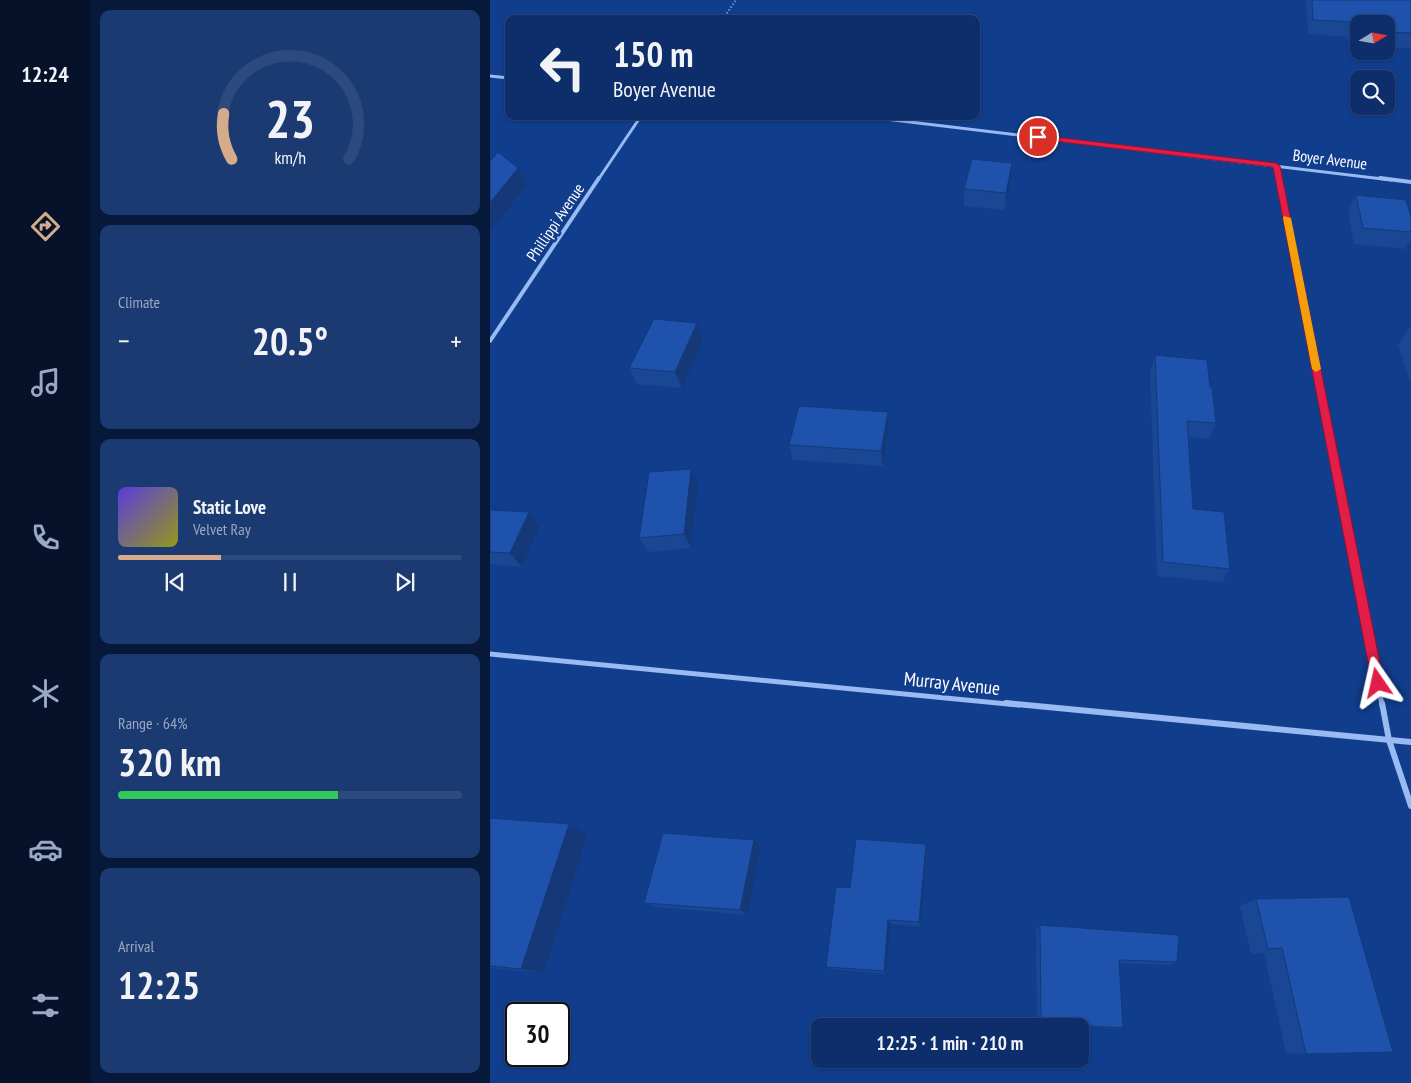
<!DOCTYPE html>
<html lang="en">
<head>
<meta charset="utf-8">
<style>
  :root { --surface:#0d2e6a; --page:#1b3a72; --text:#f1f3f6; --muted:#9aa8c1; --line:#2d4a7e; --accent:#d6ab8b }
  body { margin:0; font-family:"PT Sans Narrow",sans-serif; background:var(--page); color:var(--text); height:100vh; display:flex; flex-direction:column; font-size:19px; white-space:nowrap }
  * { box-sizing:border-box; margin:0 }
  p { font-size:16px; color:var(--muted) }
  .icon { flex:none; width:28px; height:28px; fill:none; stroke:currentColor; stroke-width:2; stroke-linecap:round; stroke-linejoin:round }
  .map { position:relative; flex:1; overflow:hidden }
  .side { display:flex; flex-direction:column; gap:10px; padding:10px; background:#07193a; width:400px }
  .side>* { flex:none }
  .banner { position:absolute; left:15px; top:15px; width:475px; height:105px; border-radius:10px; box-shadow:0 1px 4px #0004,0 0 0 1px var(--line); background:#0d2e6a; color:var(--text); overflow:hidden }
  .needle { width:32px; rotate:79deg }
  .fabs { position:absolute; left:860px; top:15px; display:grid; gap:10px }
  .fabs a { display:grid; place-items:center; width:45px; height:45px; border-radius:10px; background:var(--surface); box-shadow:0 1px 4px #0004,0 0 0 1px var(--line); font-size:25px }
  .speed { position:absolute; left:15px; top:1002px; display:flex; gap:10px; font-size:25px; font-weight:700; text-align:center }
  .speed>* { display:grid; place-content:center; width:65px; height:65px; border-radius:50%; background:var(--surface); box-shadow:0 1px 4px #0004,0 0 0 1px var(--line); line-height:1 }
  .speed .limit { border:2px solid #111; border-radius:8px; background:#fff; color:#111 }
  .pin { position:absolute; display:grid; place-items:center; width:42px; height:42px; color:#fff; margin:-21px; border:2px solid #fff; border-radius:50%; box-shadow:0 1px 5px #0007 }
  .me { position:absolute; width:55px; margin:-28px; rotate:349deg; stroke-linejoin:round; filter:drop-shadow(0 0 4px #0008) }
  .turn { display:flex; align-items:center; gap:18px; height:105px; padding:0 25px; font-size:22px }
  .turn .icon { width:65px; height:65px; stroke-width:2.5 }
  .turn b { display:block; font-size:35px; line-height:42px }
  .big { font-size:38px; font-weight:700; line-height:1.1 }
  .side .tile { flex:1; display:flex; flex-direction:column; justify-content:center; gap:8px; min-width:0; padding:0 18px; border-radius:10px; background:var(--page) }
  .side .dial { align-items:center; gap:0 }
  .dial svg { height:130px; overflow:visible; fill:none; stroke:var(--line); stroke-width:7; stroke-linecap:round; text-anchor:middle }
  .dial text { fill:var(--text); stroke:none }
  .song { display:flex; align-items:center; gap:15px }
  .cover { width:60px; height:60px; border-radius:8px; background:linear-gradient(135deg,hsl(250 70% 55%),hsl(60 70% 35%)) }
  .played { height:5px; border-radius:2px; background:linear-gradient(90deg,var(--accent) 30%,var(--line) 30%) }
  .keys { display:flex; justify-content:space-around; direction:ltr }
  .heat { display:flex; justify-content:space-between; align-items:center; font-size:28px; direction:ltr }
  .charge { height:8px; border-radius:4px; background:linear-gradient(90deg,#34c759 64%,var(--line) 0) }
  .trip { position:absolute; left:321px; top:1018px; width:278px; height:50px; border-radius:10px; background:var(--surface); box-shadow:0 1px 4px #0004,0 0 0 1px var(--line); font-weight:700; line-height:50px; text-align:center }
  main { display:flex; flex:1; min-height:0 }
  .menu { display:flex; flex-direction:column; width:90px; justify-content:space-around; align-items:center; background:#05122a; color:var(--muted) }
  .menu .icon { width:35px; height:35px }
  .menu .selected { color:var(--accent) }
  .menu b { font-size:22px; color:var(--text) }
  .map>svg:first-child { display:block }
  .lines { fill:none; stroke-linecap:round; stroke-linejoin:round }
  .path { stroke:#99baf2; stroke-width:2; stroke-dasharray:1 2.5; stroke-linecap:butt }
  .minor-far3 { stroke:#99baf2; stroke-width:3 }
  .minor-far2 { stroke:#99baf2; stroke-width:4 }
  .minor-far1 { stroke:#99baf2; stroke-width:5 }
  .minor { stroke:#99baf2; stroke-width:6 }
  .wall { fill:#1a4794 }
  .shaded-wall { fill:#153978 }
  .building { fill:#1e52ac; stroke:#153978 }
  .route { fill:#e11d48; stroke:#92132f }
  .slow { fill:#f59e0b }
  .labels { text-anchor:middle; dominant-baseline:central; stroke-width:5; stroke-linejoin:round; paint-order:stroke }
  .far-street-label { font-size:16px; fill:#fff; stroke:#113d8d }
  .street-label { font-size:19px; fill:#fff; stroke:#113d8d }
</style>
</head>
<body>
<main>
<nav class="menu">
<b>12:24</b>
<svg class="icon selected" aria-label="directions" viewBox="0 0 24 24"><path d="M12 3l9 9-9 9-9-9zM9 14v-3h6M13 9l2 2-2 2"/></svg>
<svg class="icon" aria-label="music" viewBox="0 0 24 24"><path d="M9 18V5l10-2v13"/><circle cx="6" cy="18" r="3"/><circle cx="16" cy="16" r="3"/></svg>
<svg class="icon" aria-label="phone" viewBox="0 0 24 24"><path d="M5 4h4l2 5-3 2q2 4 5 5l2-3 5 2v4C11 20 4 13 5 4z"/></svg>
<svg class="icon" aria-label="climate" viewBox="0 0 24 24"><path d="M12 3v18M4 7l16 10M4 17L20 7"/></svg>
<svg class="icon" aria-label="car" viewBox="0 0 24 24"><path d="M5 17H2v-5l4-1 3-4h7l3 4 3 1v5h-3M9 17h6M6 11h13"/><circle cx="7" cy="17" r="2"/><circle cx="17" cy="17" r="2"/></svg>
<svg class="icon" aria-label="filters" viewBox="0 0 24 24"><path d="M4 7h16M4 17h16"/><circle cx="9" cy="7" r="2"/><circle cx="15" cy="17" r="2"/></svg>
</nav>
<section class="side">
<div class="tile dial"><svg viewBox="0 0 100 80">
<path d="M14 69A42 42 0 1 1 86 69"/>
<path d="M14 69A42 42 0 0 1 9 41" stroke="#d6ab8b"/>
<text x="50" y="56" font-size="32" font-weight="700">23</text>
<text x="50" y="72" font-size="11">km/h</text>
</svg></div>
<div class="tile"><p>Climate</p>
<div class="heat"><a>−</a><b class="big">20.5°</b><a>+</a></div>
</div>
<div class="tile">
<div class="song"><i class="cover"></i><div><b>Static Love</b><p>Velvet Ray</p></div></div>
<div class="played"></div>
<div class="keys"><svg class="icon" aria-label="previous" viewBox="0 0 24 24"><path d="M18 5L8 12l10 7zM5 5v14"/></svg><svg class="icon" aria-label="pause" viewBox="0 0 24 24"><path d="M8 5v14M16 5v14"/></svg><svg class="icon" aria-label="next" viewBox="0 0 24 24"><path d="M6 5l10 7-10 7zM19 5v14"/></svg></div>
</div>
<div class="tile"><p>Range · 64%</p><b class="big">320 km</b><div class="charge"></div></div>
<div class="tile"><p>Arrival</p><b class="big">12:25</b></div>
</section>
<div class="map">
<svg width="921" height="1083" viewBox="0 0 921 1083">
  <rect width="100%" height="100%" fill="#113d8d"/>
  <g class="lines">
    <!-- path -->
    <path class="path" d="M 233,19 L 246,0"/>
    <!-- minor-far3 -->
    <g class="minor-far3">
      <path d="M 0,76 L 19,78"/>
      <path d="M 370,116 L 901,180"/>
      <path d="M 786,165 L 789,180"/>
      <path d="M 108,180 L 151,116"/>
    </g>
    <!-- minor-far2 -->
    <g class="minor-far2">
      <path d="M 789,178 L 834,409"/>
      <path d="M 890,178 L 921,182"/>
      <path d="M 0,341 L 109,178"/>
    </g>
    <!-- minor-far1 -->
    <g class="minor-far1">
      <path d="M 834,408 L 892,705"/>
      <path d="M 0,654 L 529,705"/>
    </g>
    <!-- minor -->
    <g class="minor">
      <path d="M 516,703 L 921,742"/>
      <path d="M 892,703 L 899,740 L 921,806"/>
    </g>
  </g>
  <!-- wall -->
  <g class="wall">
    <path d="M 816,0 L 921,0 L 921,48 L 896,47 L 896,24 L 869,24 L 869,45 L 859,44 L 856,37 L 818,34 Z"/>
    <path d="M 522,163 L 521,180 L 515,210 L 474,206 L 474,189 Z"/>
    <path d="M 866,195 L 921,217 L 921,240 L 915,249 L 864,244 L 858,212 Z"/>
    <path d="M 207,323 L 213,340 L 192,388 L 147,384 L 139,368 Z"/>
    <path d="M 921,325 L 921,385 L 908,345 Z"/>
    <path d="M 665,355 L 726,423 L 719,439 L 698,437 L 703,509 L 740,569 L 732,582 L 667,576 L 660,372 Z"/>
    <path d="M 399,428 L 393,466 L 303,460 L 299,445 Z"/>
    <path d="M 208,484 L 201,548 L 158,552 L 149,538 Z"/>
    <path d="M 0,510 L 39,512 L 50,527 L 32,567 L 0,564 Z"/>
    <path d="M 0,818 L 79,824 L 98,834 L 54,973 L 0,968 Z"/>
    <path d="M 264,840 L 271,847 L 258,915 L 166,907 L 154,903 Z"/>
    <path d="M 436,844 L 437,850 L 431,926 L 401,924 L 396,974 L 341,969 L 336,967 L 360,888 Z"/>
    <path d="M 859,897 L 816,1054 L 796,1053 L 774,953 L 761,954 L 750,906 L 766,899 Z"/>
    <path d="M 550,925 L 687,962 L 679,965 L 630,963 L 633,1028 L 627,1029 L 547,1023 L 546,929 Z"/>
  </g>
  <!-- shaded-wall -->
  <g class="shaded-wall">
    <path d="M 522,163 L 521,180 L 515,210 L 516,193 Z"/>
    <path d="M 28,168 L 37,184 L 0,232 L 0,203 Z"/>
    <path d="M 207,323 L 213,340 L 192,388 L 185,372 Z"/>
    <path d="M 398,412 L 399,428 L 393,466 L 391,451 Z"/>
    <path d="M 201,469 L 208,484 L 201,548 L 194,534 Z"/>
    <path d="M 39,512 L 50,527 L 32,567 L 20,553 Z"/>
    <path d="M 79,824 L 98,834 L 54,973 L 31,969 Z"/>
    <path d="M 264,840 L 271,847 L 258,915 L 250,910 Z"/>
    <path d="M 436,844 L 437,850 L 431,926 L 429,922 Z"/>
    <path d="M 398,920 L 401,924 L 396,974 L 394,971 Z"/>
  </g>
  <!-- building -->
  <g class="building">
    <path d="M 822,0 L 921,0 L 921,33 L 896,32 L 896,24 L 869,24 L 869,30 L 864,30 L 862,22 L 823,20 Z"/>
    <path d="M 8,152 L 28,168 L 0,203 L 0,161 Z"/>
    <path d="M 482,159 L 522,163 L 516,193 L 474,189 Z"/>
    <path d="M 866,195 L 916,200 L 921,217 L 921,232 L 873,228 Z"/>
    <path d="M 164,319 L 207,323 L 185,372 L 139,368 Z"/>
    <path d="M 665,355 L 717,360 L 720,387 L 722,387 L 726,423 L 697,421 L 703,509 L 734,512 L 740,569 L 673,562 Z"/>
    <path d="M 309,406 L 398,412 L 391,451 L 299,445 Z"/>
    <path d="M 201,469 L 194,534 L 149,538 L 159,472 Z"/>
    <path d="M 0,510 L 39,512 L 20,553 L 0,552 Z"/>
    <path d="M 0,818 L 79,824 L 31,969 L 0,966 Z"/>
    <path d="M 173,833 L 264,840 L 250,910 L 154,903 Z"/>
    <path d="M 366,839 L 436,844 L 429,922 L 398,920 L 394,971 L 336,967 L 346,887 L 360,888 Z"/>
    <path d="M 859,897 L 903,1052 L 816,1054 L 792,948 L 778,949 L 766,899 Z"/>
    <path d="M 550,925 L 689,935 L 687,962 L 629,960 L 633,1028 L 551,1023 Z"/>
  </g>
  <!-- route -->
  <path class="route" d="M 548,135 L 786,163 L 790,166 L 894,683 L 893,687 L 888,689 L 884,687 L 882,683 L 783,167 L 546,139 L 546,136 Z"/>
  <!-- slow -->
  <path class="slow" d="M 794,216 L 801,218 L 831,369 L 826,372 L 822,369 L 793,218 Z"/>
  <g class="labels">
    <!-- far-street labels -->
    <g class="far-street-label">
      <text transform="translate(840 159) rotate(7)">Boyer Avenue</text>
      <text transform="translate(65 222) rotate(-56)">Phillippi Avenue</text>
    </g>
    <!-- street labels -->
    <g class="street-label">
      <text transform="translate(462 683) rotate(6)">Murray Avenue</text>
    </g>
  </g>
</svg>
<div class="fabs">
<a><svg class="needle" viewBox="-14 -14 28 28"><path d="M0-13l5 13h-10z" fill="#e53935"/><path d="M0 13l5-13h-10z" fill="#9aa8c1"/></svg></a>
<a><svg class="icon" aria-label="search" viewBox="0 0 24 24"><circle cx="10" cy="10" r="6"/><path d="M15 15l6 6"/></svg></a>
</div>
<div class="speed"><div class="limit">30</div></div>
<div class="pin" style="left:548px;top:137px;background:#d93025"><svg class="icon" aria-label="arrive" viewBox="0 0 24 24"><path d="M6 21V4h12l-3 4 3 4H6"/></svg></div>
<svg class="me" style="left:888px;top:683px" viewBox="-20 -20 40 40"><path d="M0-17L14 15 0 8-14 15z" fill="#e11d48" stroke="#fff" stroke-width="4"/></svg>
<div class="trip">12:25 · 1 min · 210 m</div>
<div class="banner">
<div class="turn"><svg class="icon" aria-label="left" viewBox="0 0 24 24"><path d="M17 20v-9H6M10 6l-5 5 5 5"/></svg><div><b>150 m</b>Boyer Avenue</div></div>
</div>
</div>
</main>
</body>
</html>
